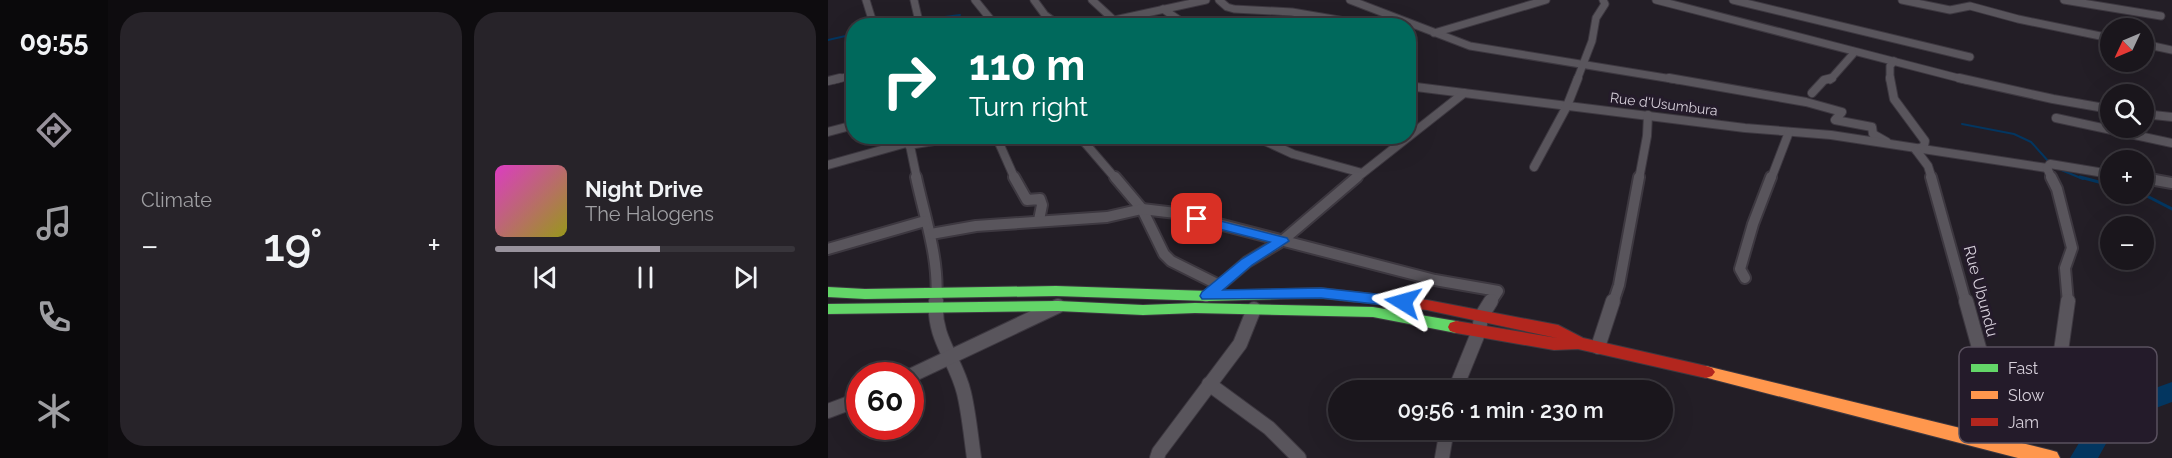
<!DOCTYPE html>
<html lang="en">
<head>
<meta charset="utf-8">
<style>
  :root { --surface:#1a161c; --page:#272329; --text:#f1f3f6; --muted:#9f9fa3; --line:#38353b; --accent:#98929c }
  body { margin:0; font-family:Raleway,sans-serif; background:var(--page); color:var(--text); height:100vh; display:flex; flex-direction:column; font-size:22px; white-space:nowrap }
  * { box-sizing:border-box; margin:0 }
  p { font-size:20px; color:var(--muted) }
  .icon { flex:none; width:33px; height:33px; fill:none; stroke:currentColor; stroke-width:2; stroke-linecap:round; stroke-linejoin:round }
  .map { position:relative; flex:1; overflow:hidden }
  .details { display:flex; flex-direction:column; gap:12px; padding:12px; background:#0e0c0f; width:720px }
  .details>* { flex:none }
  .hud { position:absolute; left:18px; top:18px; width:570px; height:126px; border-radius:24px; box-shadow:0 6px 24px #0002,0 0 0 2px var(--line); background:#00695c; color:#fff; overflow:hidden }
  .needle { width:39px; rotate:226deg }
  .controls { position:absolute; left:1272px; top:18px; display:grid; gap:12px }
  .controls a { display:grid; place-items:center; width:54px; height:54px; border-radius:50%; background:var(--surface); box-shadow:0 6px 24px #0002,0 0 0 2px var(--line); font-size:30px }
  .speed { position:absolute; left:18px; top:362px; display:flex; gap:12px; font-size:30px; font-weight:700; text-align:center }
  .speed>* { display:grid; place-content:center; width:78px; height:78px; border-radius:50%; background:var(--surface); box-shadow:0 6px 24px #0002,0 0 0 2px var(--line); line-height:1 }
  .speed .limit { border:9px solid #d22; background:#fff; color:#111 }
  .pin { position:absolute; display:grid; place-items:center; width:51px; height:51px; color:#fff; margin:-26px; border-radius:12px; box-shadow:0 3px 9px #0006 }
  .me { position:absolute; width:66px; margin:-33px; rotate:278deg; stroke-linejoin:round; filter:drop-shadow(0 0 4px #0008) }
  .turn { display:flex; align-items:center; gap:21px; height:126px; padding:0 24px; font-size:27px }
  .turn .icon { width:78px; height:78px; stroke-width:2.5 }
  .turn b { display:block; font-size:42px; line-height:51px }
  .big { font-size:45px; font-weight:600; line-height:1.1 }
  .details .widget { flex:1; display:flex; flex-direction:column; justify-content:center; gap:9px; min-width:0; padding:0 21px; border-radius:24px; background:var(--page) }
  .song { display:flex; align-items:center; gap:18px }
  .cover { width:72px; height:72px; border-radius:9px; background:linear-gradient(135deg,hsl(310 70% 55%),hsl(60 70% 35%)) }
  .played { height:6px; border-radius:3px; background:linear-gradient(90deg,var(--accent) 55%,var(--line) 55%) }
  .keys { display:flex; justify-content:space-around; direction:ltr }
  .heat { display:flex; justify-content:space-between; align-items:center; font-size:33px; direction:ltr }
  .details .tiles { flex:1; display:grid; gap:12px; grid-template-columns:repeat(2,1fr) }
  .trip { position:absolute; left:500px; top:380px; width:345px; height:60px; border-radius:30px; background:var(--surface); box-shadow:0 6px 24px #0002,0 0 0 2px var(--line); font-weight:600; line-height:60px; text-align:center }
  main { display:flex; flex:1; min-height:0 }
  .menu { display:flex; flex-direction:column; width:108px; justify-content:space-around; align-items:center; background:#0a090b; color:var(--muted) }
  .menu .icon { width:42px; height:42px }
  .menu .on { color:var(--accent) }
  .menu b { font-size:27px; color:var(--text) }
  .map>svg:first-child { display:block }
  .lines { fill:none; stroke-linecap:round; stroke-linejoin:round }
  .stream-far1 { stroke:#033660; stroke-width:2 }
  .stream { stroke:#033660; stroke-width:3 }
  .river { fill:#033660; fill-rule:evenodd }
  .street-far3-casing { stroke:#3d3840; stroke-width:9 }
  .street-far2-casing { stroke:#3d3840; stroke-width:10 }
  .street-far1-casing { stroke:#3d3840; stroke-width:14 }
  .street-casing { stroke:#3d3840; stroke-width:16 }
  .fast-casing { stroke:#3d3840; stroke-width:2 }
  .slow-casing { stroke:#3d3840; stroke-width:2 }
  .jam-casing { stroke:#3d3840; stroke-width:2 }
  .street-far3 { stroke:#59555c; stroke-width:7 }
  .street-far2 { stroke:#59555c; stroke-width:8 }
  .street-far1 { stroke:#59555c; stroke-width:10 }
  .street { stroke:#59555c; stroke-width:14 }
  .fast { fill:#63d668; fill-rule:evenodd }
  .slow { fill:#ff974d; fill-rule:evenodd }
  .jam { fill:#b3261e; fill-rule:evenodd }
  .route { fill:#1a73e8; stroke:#114b97; stroke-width:1.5 }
  .labels { text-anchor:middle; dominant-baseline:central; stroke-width:6; stroke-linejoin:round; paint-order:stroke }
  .far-street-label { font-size:14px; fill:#d7d0db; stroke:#241b2a }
  .street-label { font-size:16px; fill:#d7d0db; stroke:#241b2a }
  .key { fill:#241b2a; stroke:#5a515f; stroke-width:1.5 }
  .key-label { font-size:16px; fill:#d7d0db }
</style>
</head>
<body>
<main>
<nav class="menu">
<b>09:55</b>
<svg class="icon on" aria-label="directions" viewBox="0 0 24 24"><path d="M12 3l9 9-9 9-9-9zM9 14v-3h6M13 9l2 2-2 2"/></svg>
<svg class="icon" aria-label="music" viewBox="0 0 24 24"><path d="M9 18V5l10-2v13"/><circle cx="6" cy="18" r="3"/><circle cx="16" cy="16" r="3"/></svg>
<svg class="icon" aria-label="phone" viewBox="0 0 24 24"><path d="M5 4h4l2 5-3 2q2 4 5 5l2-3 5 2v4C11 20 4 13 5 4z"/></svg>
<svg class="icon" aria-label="climate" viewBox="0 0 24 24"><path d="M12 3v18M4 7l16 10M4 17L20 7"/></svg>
</nav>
<section class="details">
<div class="tiles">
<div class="widget"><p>Climate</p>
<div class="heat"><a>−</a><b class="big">19°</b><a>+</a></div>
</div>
<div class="widget">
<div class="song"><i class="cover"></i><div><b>Night Drive</b><p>The Halogens</p></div></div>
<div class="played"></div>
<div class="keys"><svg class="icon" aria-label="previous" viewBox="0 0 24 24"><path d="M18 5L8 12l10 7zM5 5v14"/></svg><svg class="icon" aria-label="pause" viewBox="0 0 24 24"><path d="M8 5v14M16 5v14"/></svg><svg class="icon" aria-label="next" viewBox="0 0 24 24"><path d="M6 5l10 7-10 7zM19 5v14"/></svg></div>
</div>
</div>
</section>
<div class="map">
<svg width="1344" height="458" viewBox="0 0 1344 458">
  <rect width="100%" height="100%" fill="#231e26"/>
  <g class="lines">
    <!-- stream-far1 -->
    <g class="stream-far1">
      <path d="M 94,20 L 132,15"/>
      <path d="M 62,26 L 89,21"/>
      <path d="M 0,40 L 26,34"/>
      <path d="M 1134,124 L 1186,134 L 1203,142 L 1221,162"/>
      <path d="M 1231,169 L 1255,179"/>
    </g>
    <!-- stream -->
    <g class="stream">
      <path d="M 1252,177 L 1282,185"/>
      <path d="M 1315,194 L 1344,209"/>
    </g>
    <!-- river -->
    <path class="river" d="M 1344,382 L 1344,402 L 1290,422 L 1270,458 L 1242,458 L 1272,408 Z"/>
    <!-- street-far3 casing -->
    <g class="street-far3-casing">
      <g id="street-far3">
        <path d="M 38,0 L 46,26"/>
        <path d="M 86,0 L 92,26"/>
        <path d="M 147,0 L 168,26"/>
        <path d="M 206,0 L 217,15 L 232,26"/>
        <path d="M 264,0 L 288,22"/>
        <path d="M 391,0 L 399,7 L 406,9 L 464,12 L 546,26"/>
        <path d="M 522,0 L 642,46 L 850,80"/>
        <path d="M 828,0 L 1138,80"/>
        <path d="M 905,0 L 1142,57"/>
        <path d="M 1074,0 L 1122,10 L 1142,6 L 1190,19 L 1282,38"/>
        <path d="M 1236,0 L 1333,16"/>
        <path d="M 335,9 L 360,26"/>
        <path d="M 357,23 L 376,26"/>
        <path d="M 259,26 L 378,0"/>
        <path d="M 606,33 L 718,0"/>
        <path d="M 1316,44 L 1344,50"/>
        <path d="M 6,80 L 26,75"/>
        <path d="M 749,80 L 764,41 L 768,18 L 777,4 L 775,0"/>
        <path d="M 1002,80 L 1025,54 L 1024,51"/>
        <path d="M 1062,80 L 1062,66 L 1066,61"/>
      </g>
    </g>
    <!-- street-far2 casing -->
    <g class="street-far2-casing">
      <g id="street-far2">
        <path d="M 841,78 L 978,102 L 1014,112 L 1007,120 L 1044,127 L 1045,134 L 1059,142"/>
        <path d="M 1062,78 L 1066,99 L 1097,141 L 1096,146 L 1088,150"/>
        <path d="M 1131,78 L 1225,99 L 1282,109"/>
        <path d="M 0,81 L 12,78"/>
        <path d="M 580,86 L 917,128 L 1003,135 L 1219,168 L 1222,164 L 1282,174"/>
        <path d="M 984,93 L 996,80 L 1004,78"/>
        <path d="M 1316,114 L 1344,117"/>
        <path d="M 1228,118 L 1344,143"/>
        <path d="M 0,132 L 26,125"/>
        <path d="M 80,136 L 89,179"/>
        <path d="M 168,136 L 187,179"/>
        <path d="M 251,136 L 288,179"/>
        <path d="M 426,136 L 465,154 L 534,173"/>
        <path d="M 81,145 L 137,136"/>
        <path d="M 1088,150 L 1100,166 L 1104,179"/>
        <path d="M 0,165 L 82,142"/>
        <path d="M 706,167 L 739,106 L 750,78"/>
        <path d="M 1219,168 L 1224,179"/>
        <path d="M 1316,178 L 1320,179"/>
        <path d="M 527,179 L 636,93"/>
        <path d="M 811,179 L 819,136 L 820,115"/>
        <path d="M 943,179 L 961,132"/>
      </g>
    </g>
    <!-- street-far1 casing -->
    <g class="street-far1-casing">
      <g id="street-far1">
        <path d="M 88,177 C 97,219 112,260 108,303"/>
        <path d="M 186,177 L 199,200 L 212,199 L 214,205 L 211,220"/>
        <path d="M 287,177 L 314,209 L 336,254 L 343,261 L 391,285"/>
        <path d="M 1103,177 L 1138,303"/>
        <path d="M 1223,177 L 1229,189 L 1244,248 L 1237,268 L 1240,303"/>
        <path d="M 1316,178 L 1344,183"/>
        <path d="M 103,234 L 148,226 L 279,217 L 314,209 L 348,213 L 607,280 L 670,291 L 662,303"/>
        <path d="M 0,249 L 97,221"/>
        <path d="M 917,278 L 912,269 L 925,224 L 943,177"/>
        <path d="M 378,297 L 419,262 L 454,241 L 529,177"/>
        <path d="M 785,303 L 791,285 L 811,177"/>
      </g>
    </g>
    <!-- street casing -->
    <g class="street-casing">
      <g id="street">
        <path d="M 108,301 C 105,339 128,359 136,393 C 141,414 143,437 146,458"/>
        <path d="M 1138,301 L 1178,445"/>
        <path d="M 770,347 L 785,301"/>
        <path d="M 82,376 L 230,306"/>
        <path d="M 381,384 L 441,428 L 471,458"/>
        <path d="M 627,390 L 651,331 L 653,317 L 663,301"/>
        <path d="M 1166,406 L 1218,415 L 1225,408 L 1240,301"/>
        <path d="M 0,411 L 32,399"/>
        <path d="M 329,458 L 331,452 L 412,344 L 426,309"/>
        <path d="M 614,458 L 619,429"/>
      </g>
    </g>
    <!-- fast casing -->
    <g class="fast-casing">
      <g id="fast">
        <path d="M 228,286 L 380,291 L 493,288 L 528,292 L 533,293 L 536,297 L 533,301 L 528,302 L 493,298 L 380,301 L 228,296 L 37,299 L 0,297 L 0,287 L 37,289 Z"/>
        <path d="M 230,301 L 315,305 L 367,303 L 545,307 L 628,321 L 634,323 L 636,327 L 634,331 L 628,333 L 545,317 L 367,313 L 315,315 L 230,311 L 0,314 L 0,304 Z"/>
      </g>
    </g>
    <!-- slow casing -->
    <g class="slow-casing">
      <path id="slow" d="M 878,366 L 1222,450 L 1229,452 L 1232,458 L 1190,458 L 872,376 L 869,372 L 872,368 Z"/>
    </g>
    <!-- jam casing -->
    <g class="jam-casing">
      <path id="jam" d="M 528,292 L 599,300 L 730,325 L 755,338 L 878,366 L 884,368 L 887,372 L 884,376 L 878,378 L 750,349 L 726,350 L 628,333 L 622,331 L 620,327 L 622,323 L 628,321 L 729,338 L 599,310 L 523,301 L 520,297 L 523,293 Z"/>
    </g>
    <!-- street-far3 -->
    <use href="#street-far3" class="street-far3"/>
    <!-- street-far2 -->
    <use href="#street-far2" class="street-far2"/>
    <!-- street-far1 -->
    <use href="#street-far1" class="street-far1"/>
    <!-- street -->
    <use href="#street" class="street"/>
    <!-- fast -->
    <use href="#fast" class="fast"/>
    <!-- slow -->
    <use href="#slow" class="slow"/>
    <!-- jam -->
    <use href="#jam" class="jam"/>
  </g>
  <!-- route -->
  <path class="route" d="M 369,215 L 459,238 L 461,241 L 424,265 L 395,290 L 493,288 L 575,297 L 583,302 L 575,307 L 493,298 L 374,299 L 372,296 L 374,292 L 414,259 L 442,242 L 364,222 L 362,219 Z"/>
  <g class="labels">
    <!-- far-street labels -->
    <g class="far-street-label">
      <text transform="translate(836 104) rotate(7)">Rue d'Usumbura</text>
    </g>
    <!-- street labels -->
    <g class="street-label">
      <text transform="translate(1153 291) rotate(75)">Rue Ubundu</text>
    </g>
  </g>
  <!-- legend -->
  <rect x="1131" y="347" width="198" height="96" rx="9" class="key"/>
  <rect x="1143" y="364" width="27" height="8" fill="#63d668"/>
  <rect x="1143" y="391" width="27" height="8" fill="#ff974d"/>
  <rect x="1143" y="418" width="27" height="8" fill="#b3261e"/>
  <g class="key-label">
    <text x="1180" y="374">Fast</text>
    <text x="1180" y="401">Slow</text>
    <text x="1180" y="428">Jam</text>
  </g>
</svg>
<div class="controls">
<a><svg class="needle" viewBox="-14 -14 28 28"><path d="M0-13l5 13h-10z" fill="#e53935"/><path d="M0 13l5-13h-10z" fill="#9f9fa3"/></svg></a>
<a><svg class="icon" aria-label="search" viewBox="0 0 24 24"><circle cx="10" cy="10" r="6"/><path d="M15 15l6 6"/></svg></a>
<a>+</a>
<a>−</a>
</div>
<div class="speed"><div class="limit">60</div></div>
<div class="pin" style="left:369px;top:219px;background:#d93025"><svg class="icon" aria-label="arrive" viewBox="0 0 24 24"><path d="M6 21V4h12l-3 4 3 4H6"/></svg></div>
<svg class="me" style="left:575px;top:302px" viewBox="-20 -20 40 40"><path d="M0-17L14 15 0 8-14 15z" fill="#1a73e8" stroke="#fff" stroke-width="4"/></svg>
<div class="trip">09:56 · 1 min · 230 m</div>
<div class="hud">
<div class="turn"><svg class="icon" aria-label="right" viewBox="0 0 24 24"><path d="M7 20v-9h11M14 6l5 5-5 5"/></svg><div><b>110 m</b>Turn right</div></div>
</div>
</div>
</main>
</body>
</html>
